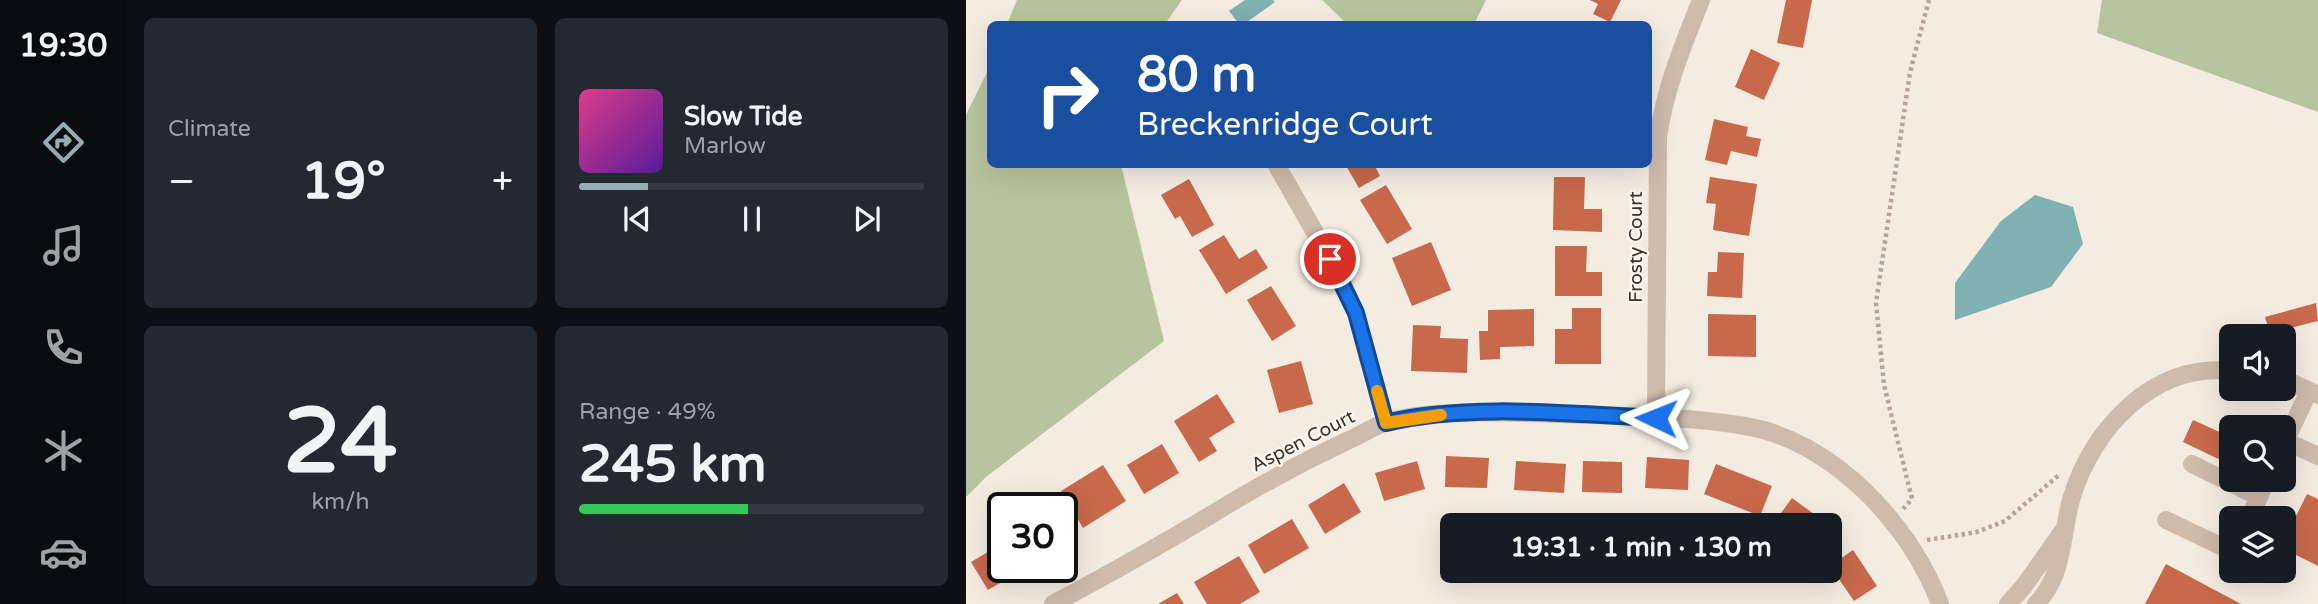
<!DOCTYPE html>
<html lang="en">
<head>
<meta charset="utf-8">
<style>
  :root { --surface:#171b24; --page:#242831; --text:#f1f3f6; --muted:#9ea1a6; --line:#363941; --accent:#92aeb2 }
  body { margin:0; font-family:"Varela Round",sans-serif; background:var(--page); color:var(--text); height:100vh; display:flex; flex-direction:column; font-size:26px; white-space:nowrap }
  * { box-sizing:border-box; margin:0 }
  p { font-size:23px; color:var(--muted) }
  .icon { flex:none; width:38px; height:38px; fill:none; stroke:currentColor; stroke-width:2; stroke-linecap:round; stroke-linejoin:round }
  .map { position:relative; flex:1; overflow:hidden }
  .details { display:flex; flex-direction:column; gap:18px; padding:18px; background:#0d0f14; width:840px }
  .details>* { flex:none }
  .guide { position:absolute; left:21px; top:21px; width:665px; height:147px; border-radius:10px; box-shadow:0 7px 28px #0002; background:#1a4fa0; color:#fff; overflow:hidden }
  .fabs { position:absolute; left:1253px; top:324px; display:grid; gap:14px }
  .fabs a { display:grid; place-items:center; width:77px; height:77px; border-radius:10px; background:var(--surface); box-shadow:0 7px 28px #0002; font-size:35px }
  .speed { position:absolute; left:21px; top:492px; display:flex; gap:14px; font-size:35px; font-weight:700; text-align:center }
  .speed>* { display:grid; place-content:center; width:91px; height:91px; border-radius:50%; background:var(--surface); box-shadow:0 7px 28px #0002; line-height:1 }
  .speed .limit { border:4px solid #111; border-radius:10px; background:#fff; color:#111 }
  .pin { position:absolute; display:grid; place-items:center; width:60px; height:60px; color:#fff; margin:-30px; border:4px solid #fff; border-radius:50%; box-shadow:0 2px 7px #0007 }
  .me { position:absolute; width:77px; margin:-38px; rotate:272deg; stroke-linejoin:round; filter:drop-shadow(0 0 5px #0008) }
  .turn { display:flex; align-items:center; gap:24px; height:147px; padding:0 35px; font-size:32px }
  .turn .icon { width:91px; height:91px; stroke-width:2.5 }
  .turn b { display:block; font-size:49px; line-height:60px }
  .big { font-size:52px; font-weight:700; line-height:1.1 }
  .details .tile { flex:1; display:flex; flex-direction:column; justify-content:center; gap:10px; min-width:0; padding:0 24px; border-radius:10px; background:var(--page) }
  .details .dial { align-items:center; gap:0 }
  .dial b { font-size:91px; line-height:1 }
  .song { display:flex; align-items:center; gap:21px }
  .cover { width:84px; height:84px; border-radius:10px; background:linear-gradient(135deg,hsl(330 70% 55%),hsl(270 70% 35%)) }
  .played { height:7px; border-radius:4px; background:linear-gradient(90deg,var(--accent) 20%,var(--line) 20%) }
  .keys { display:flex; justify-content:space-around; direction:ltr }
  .heat { display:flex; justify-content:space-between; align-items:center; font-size:38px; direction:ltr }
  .charge { height:10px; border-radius:5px; background:linear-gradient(90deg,#34c759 49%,var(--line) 0) }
  .details .tiles { flex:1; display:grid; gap:18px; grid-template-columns:repeat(2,1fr) }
  .trip { position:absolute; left:474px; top:513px; width:402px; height:70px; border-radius:10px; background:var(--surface); box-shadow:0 7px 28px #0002; font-weight:700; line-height:70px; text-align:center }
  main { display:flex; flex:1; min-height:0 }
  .dock { display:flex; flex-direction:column; width:126px; justify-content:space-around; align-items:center; background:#090b0e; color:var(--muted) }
  .dock .icon { width:49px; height:49px }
  .dock .active { color:var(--accent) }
  .dock b { font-size:32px; color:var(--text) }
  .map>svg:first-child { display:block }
  .green { fill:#b8c4a0 }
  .water { fill:#7fb0b2 }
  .building { fill:#c8694b }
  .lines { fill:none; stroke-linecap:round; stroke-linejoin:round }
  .path { stroke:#b9a596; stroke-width:4.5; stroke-dasharray:3.5 3.5; stroke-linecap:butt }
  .minor { stroke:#cdbbac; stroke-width:18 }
  .route-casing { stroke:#114b97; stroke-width:18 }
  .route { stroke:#1a73e8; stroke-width:12 }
  .slow { stroke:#f59e0b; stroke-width:12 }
  .labels { text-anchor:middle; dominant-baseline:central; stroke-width:5; stroke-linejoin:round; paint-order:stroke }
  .street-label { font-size:19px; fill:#3b302b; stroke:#fbf5ee }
</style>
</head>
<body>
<main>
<nav class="dock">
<b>19:30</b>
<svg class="icon active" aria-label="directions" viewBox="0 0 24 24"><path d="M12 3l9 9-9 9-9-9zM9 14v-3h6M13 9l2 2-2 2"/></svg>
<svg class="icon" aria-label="music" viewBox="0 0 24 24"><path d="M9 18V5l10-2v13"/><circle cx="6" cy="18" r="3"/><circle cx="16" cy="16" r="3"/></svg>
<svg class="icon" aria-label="phone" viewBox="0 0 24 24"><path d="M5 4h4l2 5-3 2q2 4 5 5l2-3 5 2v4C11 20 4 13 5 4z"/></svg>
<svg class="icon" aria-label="climate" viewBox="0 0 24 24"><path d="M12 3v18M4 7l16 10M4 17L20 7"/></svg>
<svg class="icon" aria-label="car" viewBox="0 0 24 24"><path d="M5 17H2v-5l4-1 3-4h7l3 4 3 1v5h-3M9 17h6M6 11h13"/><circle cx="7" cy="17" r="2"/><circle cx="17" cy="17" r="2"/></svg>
</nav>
<section class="details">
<div class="tiles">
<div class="tile"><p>Climate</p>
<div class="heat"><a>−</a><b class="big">19°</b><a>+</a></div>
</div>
<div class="tile">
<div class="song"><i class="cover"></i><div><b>Slow Tide</b><p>Marlow</p></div></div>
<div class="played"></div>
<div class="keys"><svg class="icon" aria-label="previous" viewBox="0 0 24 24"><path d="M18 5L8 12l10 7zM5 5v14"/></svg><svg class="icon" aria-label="pause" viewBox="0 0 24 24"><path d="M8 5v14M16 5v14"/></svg><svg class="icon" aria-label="next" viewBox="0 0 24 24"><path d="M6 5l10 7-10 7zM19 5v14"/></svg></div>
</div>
<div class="tile dial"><b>24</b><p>km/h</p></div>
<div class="tile"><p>Range · 49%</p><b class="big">245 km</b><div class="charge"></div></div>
</div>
</section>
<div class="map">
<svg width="1352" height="604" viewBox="0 0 1352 604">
  <rect width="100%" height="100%" fill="#f4ebe1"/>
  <!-- green -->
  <g class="green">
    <path d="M 51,0 L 216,0 L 199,24 L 41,24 Z"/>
    <path d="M 356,0 L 520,0 L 508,24 L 381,24 Z"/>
    <path d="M 1136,0 L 1352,0 L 1352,112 L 1131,33 Z"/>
    <path d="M 24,66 L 24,164 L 155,165 L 198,341 L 20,477 L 0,497 L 0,115 Z"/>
  </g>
  <!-- water -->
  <g class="water">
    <path d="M 279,0 L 307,0 L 309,2 L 278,24 L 273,24 L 263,11 Z"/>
    <path d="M 1069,195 L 1107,207 L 1117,244 L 1085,287 L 989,320 L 989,283 L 1035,221 Z"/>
  </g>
  <!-- building -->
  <g class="building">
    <path d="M 624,0 L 655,0 L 644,22 L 627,14 L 632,4 Z"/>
    <path d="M 820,0 L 846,0 L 837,48 L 811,43 Z"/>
    <path d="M 785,49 L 814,63 L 798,100 L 769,87 Z"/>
    <path d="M 748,119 L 782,127 L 780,136 L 795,139 L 791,157 L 765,151 L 761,165 L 739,160 Z"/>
    <path d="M 379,164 L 408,164 L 414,176 L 393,188 Z"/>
    <path d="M 588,177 L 619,177 L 618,209 L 636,209 L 636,232 L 587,230 Z"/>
    <path d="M 744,177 L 791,184 L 783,236 L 747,230 L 750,204 L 740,203 Z"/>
    <path d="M 223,179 L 248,225 L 226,237 L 214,216 L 209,219 L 195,195 Z"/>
    <path d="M 420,185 L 446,229 L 421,244 L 394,200 Z"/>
    <path d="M 258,235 L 273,259 L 290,249 L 302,268 L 260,294 L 233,250 Z"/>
    <path d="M 465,242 L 485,290 L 446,306 L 426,258 Z"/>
    <path d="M 589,246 L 621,246 L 620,272 L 636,272 L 636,296 L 589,296 Z"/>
    <path d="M 752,252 L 778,253 L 776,298 L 741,296 L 742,272 L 751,272 Z"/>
    <path d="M 305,286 L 330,326 L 306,341 L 281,300 Z"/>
    <path d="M 1350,303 L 1352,321 L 1304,333 L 1299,317 Z"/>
    <path d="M 606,308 L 635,308 L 635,364 L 589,364 L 589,329 L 606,329 Z"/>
    <path d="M 568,309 L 568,346 L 534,347 L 534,359 L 514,360 L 513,331 L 522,331 L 522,310 Z"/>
    <path d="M 742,314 L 790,315 L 790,357 L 742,356 Z"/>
    <path d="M 447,325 L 475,326 L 474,338 L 502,339 L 501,373 L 445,371 Z"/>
    <path d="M 335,361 L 347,404 L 313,413 L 301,370 Z"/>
    <path d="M 251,394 L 269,422 L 243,438 L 251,451 L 233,462 L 208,421 Z"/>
    <path d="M 1227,420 L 1265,437 L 1265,465 L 1217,442 Z"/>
    <path d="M 196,444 L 213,473 L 178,494 L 161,465 Z"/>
    <path d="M 480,456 L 523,458 L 521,488 L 479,487 Z"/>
    <path d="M 681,457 L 723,460 L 722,490 L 679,488 Z"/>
    <path d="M 451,461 L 459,489 L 418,501 L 409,473 Z"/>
    <path d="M 550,461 L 600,464 L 598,493 L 548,490 Z"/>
    <path d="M 617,461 L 656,462 L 656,493 L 616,492 Z"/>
    <path d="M 750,464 L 806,486 L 794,516 L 738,494 Z"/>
    <path d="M 137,465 L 160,501 L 117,528 L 95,491 Z"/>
    <path d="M 378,483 L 395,512 L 359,534 L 342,505 Z"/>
    <path d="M 1341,494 L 1352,499 L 1352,566 L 1318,549 L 1318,540 Z"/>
    <path d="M 826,498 L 863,525 L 814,525 L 809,521 Z"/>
    <path d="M 326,519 L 343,548 L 298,574 L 282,545 Z"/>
    <path d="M 96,530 L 103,542 L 96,546 Z"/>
    <path d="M 27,549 L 44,577 L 22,590 L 5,562 Z"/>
    <path d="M 887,550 L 911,586 L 888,601 L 864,566 Z"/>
    <path d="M 273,556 L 294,592 L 274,604 L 241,604 L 228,582 Z"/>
    <path d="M 1200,564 L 1275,604 L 1179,604 Z"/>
    <path d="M 211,593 L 218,604 L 192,604 Z"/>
  </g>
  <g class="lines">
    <!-- path -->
    <g class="path">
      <path d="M 937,509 L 946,499 L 918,385 L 910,303 L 944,72 L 963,0"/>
      <path d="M 961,540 L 1011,532 L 1039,521 L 1093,475"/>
    </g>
    <!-- minor -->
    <g class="minor">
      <path d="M 310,164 L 364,259 L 390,313 L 420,423"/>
      <path d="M 1318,379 L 1352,395"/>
      <path d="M 690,418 L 692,137 C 699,89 717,45 735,0"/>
      <path d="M 1319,441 L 1352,456"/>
      <path d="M 1318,444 L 1343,391"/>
      <path d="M 1226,464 L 1293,497"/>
      <path d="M 1283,518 L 1301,480"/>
      <path d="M 1200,520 L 1265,551"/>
      <path d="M 87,604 C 141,575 195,545 248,513 C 292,486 336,462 383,440 C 395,435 408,426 421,422 C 467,408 545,413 595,414 C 656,416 719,416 779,426 C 866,440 945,525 974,604"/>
      <path d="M 1042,604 L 1058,586 L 1097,531"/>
      <path d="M 1070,604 C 1098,576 1095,536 1105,500 C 1125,430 1187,362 1265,371"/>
    </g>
  </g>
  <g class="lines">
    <!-- route casing -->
    <g class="route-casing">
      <path id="route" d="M 364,259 L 390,313 L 420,423 C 500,403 607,414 690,418"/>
    </g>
    <!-- route -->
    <use href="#route" class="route"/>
    <!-- slow -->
    <path class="slow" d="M 411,391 L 420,423 L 475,415"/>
  </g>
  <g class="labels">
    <!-- street labels -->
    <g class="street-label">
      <text transform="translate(670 247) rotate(-90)">Frosty Court</text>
      <text transform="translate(337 441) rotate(-27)">Aspen Court</text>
    </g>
  </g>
</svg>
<div class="fabs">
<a><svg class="icon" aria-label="sound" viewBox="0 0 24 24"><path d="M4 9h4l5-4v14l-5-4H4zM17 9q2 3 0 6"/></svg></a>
<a><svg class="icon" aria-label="search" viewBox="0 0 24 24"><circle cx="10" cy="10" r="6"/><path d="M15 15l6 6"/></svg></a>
<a><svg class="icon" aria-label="layers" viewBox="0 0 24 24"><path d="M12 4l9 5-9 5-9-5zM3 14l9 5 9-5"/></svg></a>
</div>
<div class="speed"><div class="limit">30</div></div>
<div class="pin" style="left:364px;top:259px;background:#d93025"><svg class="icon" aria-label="arrive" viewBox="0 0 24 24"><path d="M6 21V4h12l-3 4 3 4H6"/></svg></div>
<svg class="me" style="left:690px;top:418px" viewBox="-20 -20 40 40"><path d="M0-17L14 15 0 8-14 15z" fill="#1a73e8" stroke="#fff" stroke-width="4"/></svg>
<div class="trip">19:31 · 1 min · 130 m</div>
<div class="guide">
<div class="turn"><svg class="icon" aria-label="right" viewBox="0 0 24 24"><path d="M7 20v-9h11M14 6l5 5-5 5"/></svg><div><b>80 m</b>Breckenridge Court</div></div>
</div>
</div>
</main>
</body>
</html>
